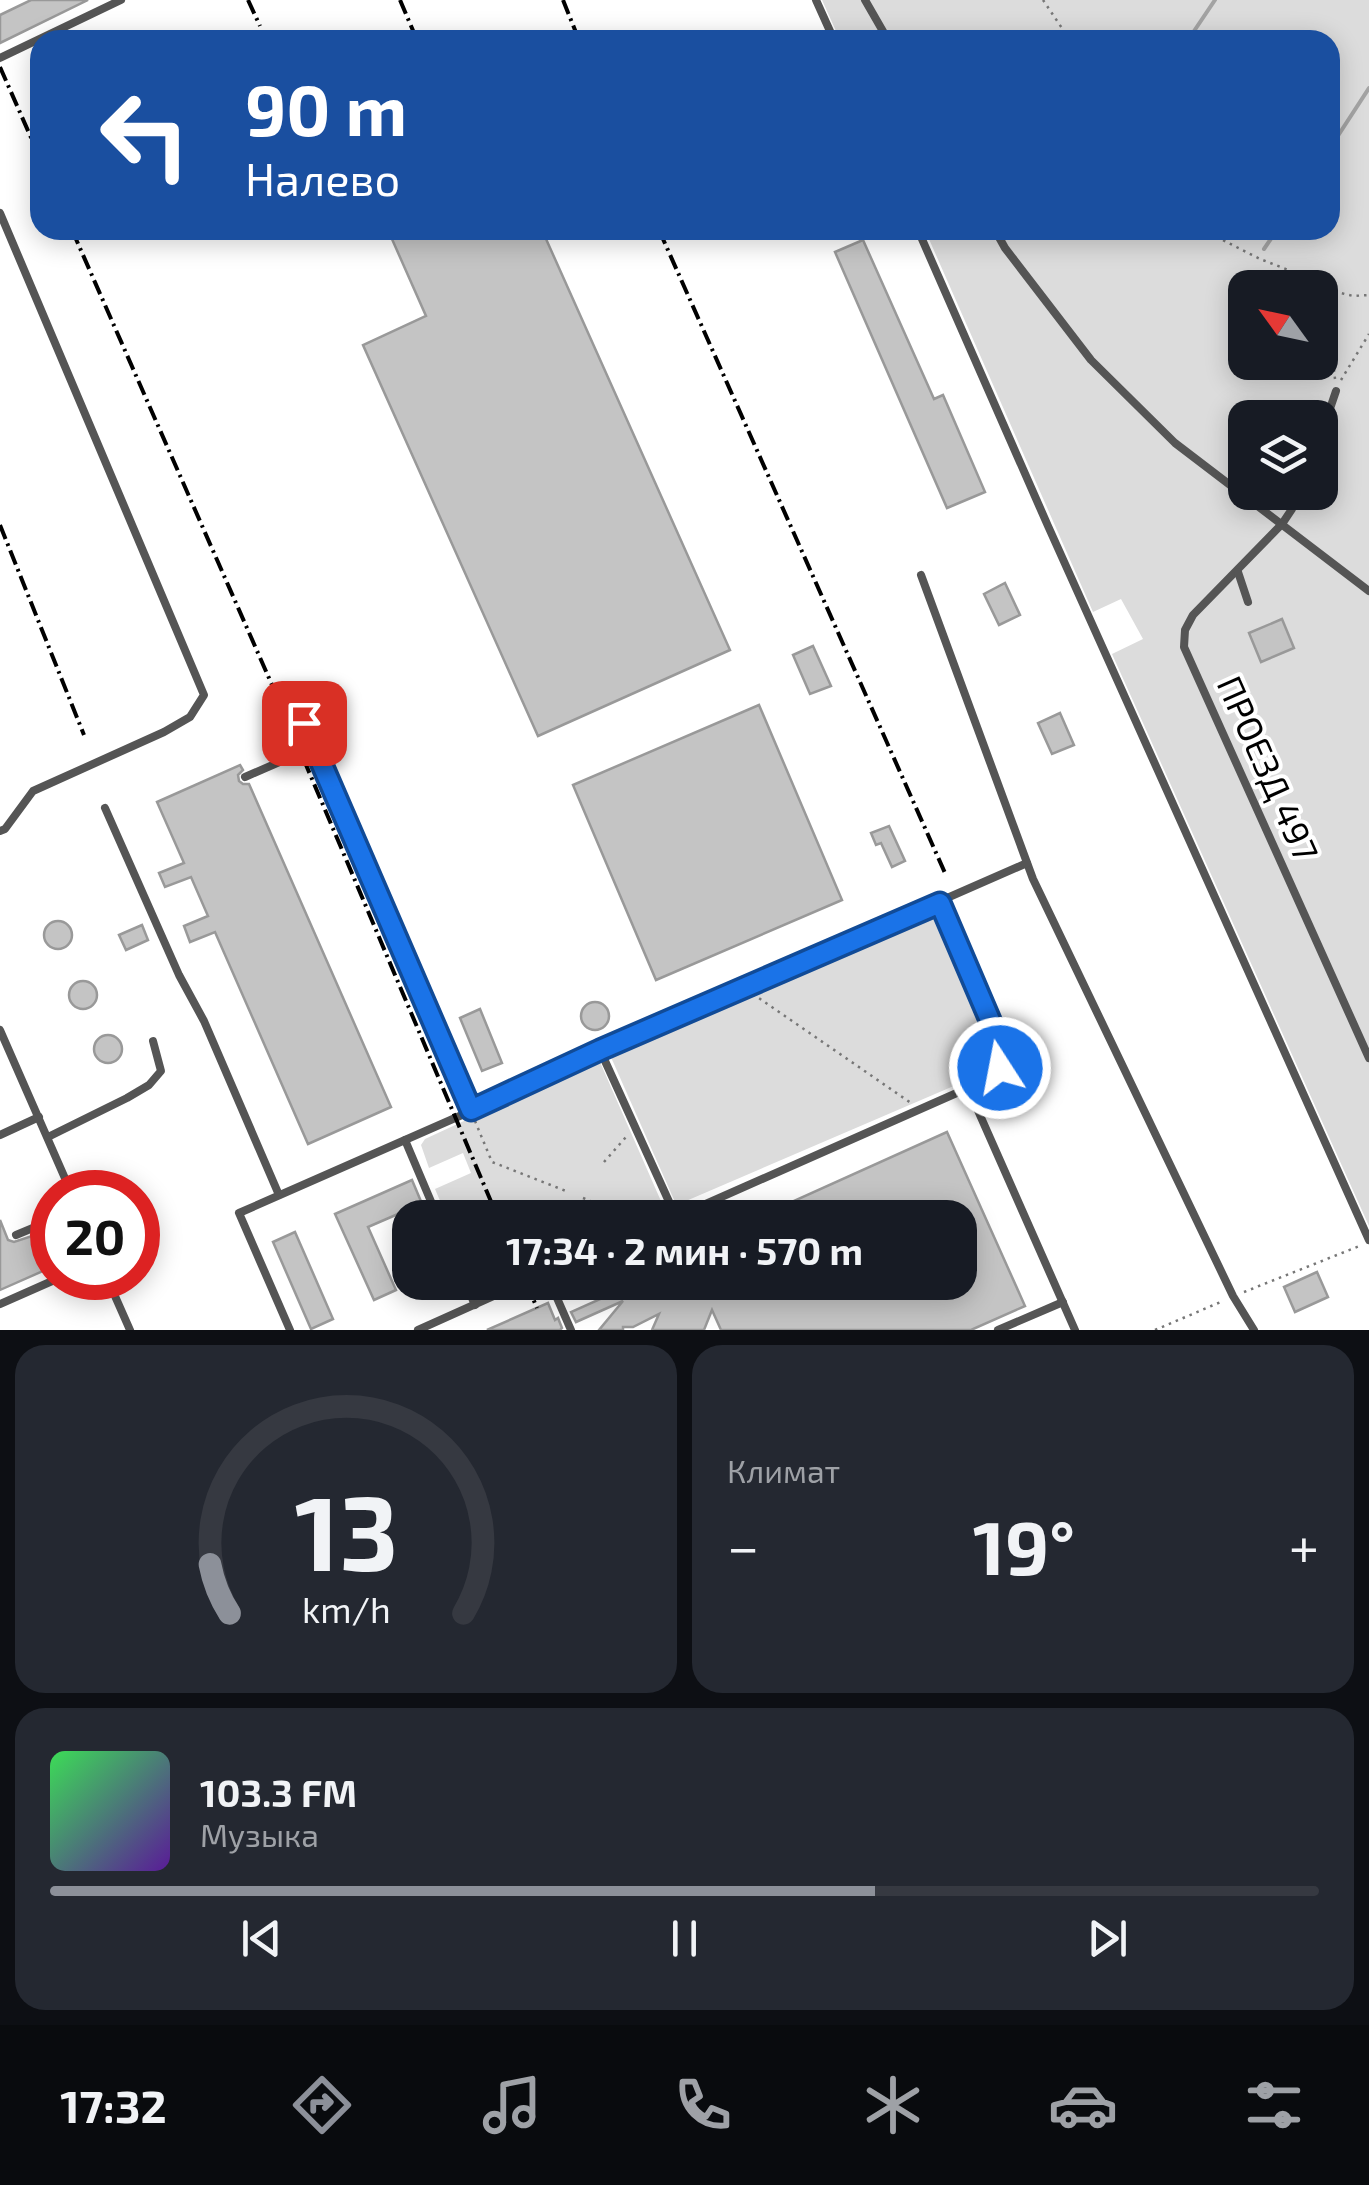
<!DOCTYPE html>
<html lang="ru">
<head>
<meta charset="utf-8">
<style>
  :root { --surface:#171b24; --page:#242831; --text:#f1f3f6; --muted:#9ea1a6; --line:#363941; --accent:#8c9099 }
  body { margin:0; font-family:"Exo 2",sans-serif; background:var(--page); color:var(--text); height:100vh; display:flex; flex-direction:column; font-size:38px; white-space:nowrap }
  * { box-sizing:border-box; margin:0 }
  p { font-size:32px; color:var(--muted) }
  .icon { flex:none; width:55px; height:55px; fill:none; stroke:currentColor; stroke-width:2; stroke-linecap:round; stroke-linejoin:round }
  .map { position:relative; height:1330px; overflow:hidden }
  .drawer { display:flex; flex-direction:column; gap:15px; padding:15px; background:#0d0f14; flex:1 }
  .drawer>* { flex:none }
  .guide { position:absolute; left:30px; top:30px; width:1310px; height:210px; border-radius:30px; box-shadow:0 5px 25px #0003; background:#1a4fa0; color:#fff; overflow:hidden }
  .needle { width:65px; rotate:303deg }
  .fabs { position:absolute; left:1228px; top:270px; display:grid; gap:20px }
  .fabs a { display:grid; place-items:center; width:110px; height:110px; border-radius:20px; background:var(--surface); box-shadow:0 5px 25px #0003; font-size:50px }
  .speed { position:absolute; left:30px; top:1170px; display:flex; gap:20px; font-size:50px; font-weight:700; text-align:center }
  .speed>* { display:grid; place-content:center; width:130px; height:130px; border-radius:50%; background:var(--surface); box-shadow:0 5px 25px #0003; line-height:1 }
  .speed .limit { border:15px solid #d22; background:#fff; color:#111 }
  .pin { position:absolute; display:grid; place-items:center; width:85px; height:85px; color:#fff; margin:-42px; border-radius:20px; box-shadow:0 5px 15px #0006 }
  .me { position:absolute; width:110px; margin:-55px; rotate:349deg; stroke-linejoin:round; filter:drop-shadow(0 0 8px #0008) }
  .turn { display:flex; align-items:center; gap:35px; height:210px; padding:0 50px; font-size:45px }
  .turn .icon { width:130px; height:130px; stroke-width:2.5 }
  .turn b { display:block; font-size:70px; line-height:85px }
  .big { font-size:75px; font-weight:700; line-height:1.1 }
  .drawer .tile { flex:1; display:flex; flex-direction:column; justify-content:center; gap:15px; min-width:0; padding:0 35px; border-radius:30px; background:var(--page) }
  .drawer .dial { align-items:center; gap:0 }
  .dial svg { height:260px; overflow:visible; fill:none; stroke:var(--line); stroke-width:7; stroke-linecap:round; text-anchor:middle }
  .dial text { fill:var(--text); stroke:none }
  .song { display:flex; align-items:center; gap:30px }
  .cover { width:120px; height:120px; border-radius:15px; background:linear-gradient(135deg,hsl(130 70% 55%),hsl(270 70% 35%)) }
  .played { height:10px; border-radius:5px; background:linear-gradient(90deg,var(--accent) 65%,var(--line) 65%) }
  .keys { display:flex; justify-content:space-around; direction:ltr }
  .heat { display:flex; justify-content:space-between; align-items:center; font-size:55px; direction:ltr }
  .drawer .tiles { flex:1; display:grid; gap:15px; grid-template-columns:1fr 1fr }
  .tile:last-child { grid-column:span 2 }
  .trip { position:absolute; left:392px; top:1200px; width:585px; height:100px; border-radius:30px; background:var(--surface); box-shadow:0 5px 25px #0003; font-weight:700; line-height:100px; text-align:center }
  .tabs { display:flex; height:160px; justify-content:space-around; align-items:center; background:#090b0e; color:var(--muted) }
  .tabs .icon { width:70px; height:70px }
  .tabs .on { color:var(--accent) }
  .tabs b { font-size:45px; color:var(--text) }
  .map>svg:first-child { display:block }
  .green { fill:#dcdcdc; fill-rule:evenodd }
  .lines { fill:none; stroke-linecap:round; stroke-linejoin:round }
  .stream { stroke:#a3a3a3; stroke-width:4 }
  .building { fill:#c4c4c4; stroke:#999; stroke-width:2.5 }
  .path { stroke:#777; stroke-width:2.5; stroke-dasharray:2.5 5; stroke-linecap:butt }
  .lane { stroke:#555; stroke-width:8 }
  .rail { stroke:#000; stroke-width:4; stroke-dasharray:15 5 2.5 5; stroke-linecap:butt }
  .route-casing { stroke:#114b97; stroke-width:25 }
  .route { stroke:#1a73e8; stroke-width:18 }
  .labels { text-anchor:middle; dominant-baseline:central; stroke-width:8; stroke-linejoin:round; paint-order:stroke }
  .street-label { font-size:35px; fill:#000; stroke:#fff }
</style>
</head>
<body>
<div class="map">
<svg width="1369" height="1330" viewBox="0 0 1369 1330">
  <rect width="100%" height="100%" fill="#fff"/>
  <!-- green -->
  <g class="green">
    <path d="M 822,0 L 1369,0 L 1369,1226 L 1112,654 L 1143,639 L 1121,599 L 1093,612 L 925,230 L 1330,230 L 1330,40 L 840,40 ZM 1245,288 L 1320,288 L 1320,362 L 1245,362 ZM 1245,418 L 1320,418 L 1320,492 L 1245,492 Z"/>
    <path d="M 932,912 L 938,915 L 994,1047 L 994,1060 L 984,1073 L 679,1204 L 675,1202 L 610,1055 L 612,1052 Z"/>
    <path d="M 596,1060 L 600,1062 L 664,1208 L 662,1213 L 652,1218 L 447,1217 L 435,1189 L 471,1173 L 463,1153 L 429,1168 L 421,1145 L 425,1139 Z"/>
  </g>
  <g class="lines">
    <!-- stream -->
    <g class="stream">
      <path d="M 1188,40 L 1215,0"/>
      <path d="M 1330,148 L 1369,88"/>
      <path d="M 1264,249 L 1277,230"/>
    </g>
  </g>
  <!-- building -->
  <g class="building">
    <path d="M 31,0 L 88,0 L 0,43 L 0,15 Z"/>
    <path d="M 388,230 L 542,230 L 730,650 L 538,736 L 363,345 L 426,316 Z"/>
    <path d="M 863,240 L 934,399 L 943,395 L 985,492 L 947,508 L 835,252 Z"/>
    <path d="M 1005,583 L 1020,615 L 999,625 L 984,594 Z"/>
    <path d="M 1282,619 L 1294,648 L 1261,662 L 1249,633 Z"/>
    <path d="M 813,646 L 831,686 L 810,694 L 793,655 Z"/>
    <path d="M 759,705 L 842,900 L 656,980 L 573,785 Z"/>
    <path d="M 1060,713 L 1074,745 L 1052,754 L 1038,723 Z"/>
    <path d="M 240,765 L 243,770 L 238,775 L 239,781 L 243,784 L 249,784 L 391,1107 L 308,1144 L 215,932 L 190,942 L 184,926 L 208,916 L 191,877 L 165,887 L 159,873 L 184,863 L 157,802 Z"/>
    <path d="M 889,826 L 905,861 L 892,867 L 881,843 L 876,845 L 871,833 Z"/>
    <circle cx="58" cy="935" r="14"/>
    <path d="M 142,925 L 148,940 L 126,950 L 119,935 Z"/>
    <circle cx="83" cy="995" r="14"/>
    <circle cx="595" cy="1016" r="14"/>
    <path d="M 480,1009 L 502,1063 L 482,1071 L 460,1018 Z"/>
    <circle cx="108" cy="1049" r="14"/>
    <path d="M 947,1132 L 1025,1306 L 971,1330 L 721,1330 L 712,1310 L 704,1330 L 652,1330 L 659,1314 L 633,1327 L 623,1327 L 623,1330 L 599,1330 L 623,1301 L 576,1322 L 571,1312 L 638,1282 L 960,1282 L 960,1218 L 756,1218 Z"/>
    <path d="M 412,1180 L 428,1218 L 410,1218 L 410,1241 L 398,1214 L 368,1227 L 396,1290 L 374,1300 L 335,1214 Z"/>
    <path d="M 0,1220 L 8,1240 L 14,1242 L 44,1232 L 52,1252 L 52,1267 L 0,1290 Z"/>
    <path d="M 295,1232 L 333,1319 L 311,1329 L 273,1242 Z"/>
    <path d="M 1317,1272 L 1328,1297 L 1295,1312 L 1284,1287 Z"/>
    <path d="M 548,1303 L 555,1320 L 558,1318 L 562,1328 L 560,1330 L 487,1330 Z"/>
  </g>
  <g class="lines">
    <!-- path -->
    <g class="path">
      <path d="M 1043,0 L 1070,40"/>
      <path d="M 1203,230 L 1260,259 L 1291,271 L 1316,287"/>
      <path d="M 1320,288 L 1353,296 L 1369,295"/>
      <path d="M 1320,296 L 1328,315 L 1335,379"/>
      <path d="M 1341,380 L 1369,334"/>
      <path d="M 753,994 L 911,1103"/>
      <path d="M 475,1121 L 492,1162 L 566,1191"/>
      <path d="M 604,1162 L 626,1137"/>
      <path d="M 583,1198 L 632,1218"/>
      <path d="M 562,1218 L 566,1209"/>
      <path d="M 1244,1292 L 1362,1245"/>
      <path d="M 1155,1330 L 1223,1301"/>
    </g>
    <!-- lane -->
    <g class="lane">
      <path d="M 816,0 L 834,40"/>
      <path d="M 865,0 L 888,40"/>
      <path d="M 0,58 L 121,0"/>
      <path d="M 0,213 L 204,695 L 190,717 L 164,732 L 33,791 L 5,829 L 0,831"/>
      <path d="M 918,230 L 1048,526 L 1369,1240"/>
      <path d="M 995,230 L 1005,248 L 1091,360 L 1175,443 L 1369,591"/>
      <path d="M 1320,438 L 1336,391"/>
      <path d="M 1299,492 L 1292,509 L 1282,524 L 1193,615 L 1185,630 L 1184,647 L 1369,1058"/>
      <path d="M 1238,572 L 1248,602"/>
      <path d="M 921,575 L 1033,879 L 1233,1296 L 1254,1330"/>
      <path d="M 293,699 L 471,1111"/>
      <path d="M 245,777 L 314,747"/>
      <path d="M 105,808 L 179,975 L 204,1021 L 279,1195"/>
      <path d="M 0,1030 L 71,1192"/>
      <path d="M 600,1050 L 676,1217"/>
      <path d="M 968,1088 L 1075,1330"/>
      <path d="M 0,1135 L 39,1117"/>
      <path d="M 48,1137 L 127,1098 L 149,1085 L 161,1071 L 153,1041"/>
      <path d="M 405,1140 L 438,1218"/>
      <path d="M 674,1218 L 968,1088 C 989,1078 998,1076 1004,1053 L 940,903"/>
      <path d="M 16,1235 L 52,1220"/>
      <path d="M 107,1278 L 130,1330"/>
      <path d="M 465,1282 L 475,1305"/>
      <path d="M 550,1282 L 571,1330"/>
      <path d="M 0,1304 L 59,1278"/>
      <path d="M 290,1330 L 239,1213 L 471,1111 L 600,1050 L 1027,863"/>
      <path d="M 418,1330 L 525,1282"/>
      <path d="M 998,1330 L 1063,1302"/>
    </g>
    <!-- rail -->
    <g class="rail">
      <path d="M 248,0 L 260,26"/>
      <path d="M 400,0 L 417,40"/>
      <path d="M 563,0 L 579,40"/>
      <path d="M 0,67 L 40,158"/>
      <path d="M 72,230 L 276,694 L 498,1218"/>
      <path d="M 659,230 L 945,873"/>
      <path d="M 0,525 L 84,735"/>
      <path d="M 526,1282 L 537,1308"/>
    </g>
  </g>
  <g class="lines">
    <!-- route casing -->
    <g class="route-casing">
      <path id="route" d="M 304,723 L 471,1110 L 600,1050 L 940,903 L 1004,1053 L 1000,1068"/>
    </g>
    <!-- route -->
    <use href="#route" class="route"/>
  </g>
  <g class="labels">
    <!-- street labels -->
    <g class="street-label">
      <text transform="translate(1269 768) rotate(66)">ПРОЕЗД 497</text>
    </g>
  </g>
</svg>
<div class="fabs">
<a><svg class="needle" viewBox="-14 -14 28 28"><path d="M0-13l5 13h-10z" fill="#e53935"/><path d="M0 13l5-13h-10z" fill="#9ea1a6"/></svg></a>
<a><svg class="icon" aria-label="layers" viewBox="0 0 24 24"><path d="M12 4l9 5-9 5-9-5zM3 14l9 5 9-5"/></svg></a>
</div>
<div class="speed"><div class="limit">20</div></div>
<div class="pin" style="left:304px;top:723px;background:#d93025"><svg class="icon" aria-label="arrive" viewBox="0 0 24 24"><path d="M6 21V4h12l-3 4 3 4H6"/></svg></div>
<svg class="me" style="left:1000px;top:1068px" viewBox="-20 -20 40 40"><circle r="17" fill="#1a73e8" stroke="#fff" stroke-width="3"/><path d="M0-11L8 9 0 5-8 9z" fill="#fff"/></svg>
<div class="trip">17:34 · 2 мин · 570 m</div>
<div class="guide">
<div class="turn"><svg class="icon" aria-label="left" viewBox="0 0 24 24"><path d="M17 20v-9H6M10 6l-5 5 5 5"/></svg><div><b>90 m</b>Налево</div></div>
</div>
</div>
<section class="drawer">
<div class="tiles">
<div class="tile dial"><svg viewBox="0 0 100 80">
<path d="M14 69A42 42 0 1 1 86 69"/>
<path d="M14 69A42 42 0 0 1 8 54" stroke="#8c9099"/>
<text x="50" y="56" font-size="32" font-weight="700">13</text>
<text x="50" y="72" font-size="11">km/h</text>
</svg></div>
<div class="tile"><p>Климат</p>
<div class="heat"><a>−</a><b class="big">19°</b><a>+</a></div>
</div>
<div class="tile">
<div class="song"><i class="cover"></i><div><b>103.3 FM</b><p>Музыка</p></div></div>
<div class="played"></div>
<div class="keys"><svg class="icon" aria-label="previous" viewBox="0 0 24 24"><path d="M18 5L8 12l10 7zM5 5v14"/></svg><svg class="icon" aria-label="pause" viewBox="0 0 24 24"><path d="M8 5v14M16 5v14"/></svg><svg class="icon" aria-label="next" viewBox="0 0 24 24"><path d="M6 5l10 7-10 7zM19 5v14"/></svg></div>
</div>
</div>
</section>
<nav class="tabs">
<b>17:32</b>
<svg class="icon on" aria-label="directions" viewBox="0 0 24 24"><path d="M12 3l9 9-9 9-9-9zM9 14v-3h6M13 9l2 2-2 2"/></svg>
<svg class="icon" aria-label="music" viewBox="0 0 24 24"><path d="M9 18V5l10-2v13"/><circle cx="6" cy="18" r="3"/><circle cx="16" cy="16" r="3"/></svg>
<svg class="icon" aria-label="phone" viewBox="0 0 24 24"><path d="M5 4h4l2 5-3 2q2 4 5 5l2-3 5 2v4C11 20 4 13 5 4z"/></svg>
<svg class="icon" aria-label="climate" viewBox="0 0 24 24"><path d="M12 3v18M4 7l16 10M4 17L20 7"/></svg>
<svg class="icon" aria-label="car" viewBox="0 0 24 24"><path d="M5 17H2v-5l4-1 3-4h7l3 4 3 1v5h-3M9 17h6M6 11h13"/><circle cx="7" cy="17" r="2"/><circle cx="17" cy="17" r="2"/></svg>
<svg class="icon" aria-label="filters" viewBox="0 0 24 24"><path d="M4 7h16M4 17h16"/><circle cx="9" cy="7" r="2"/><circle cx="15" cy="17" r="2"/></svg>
</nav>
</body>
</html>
